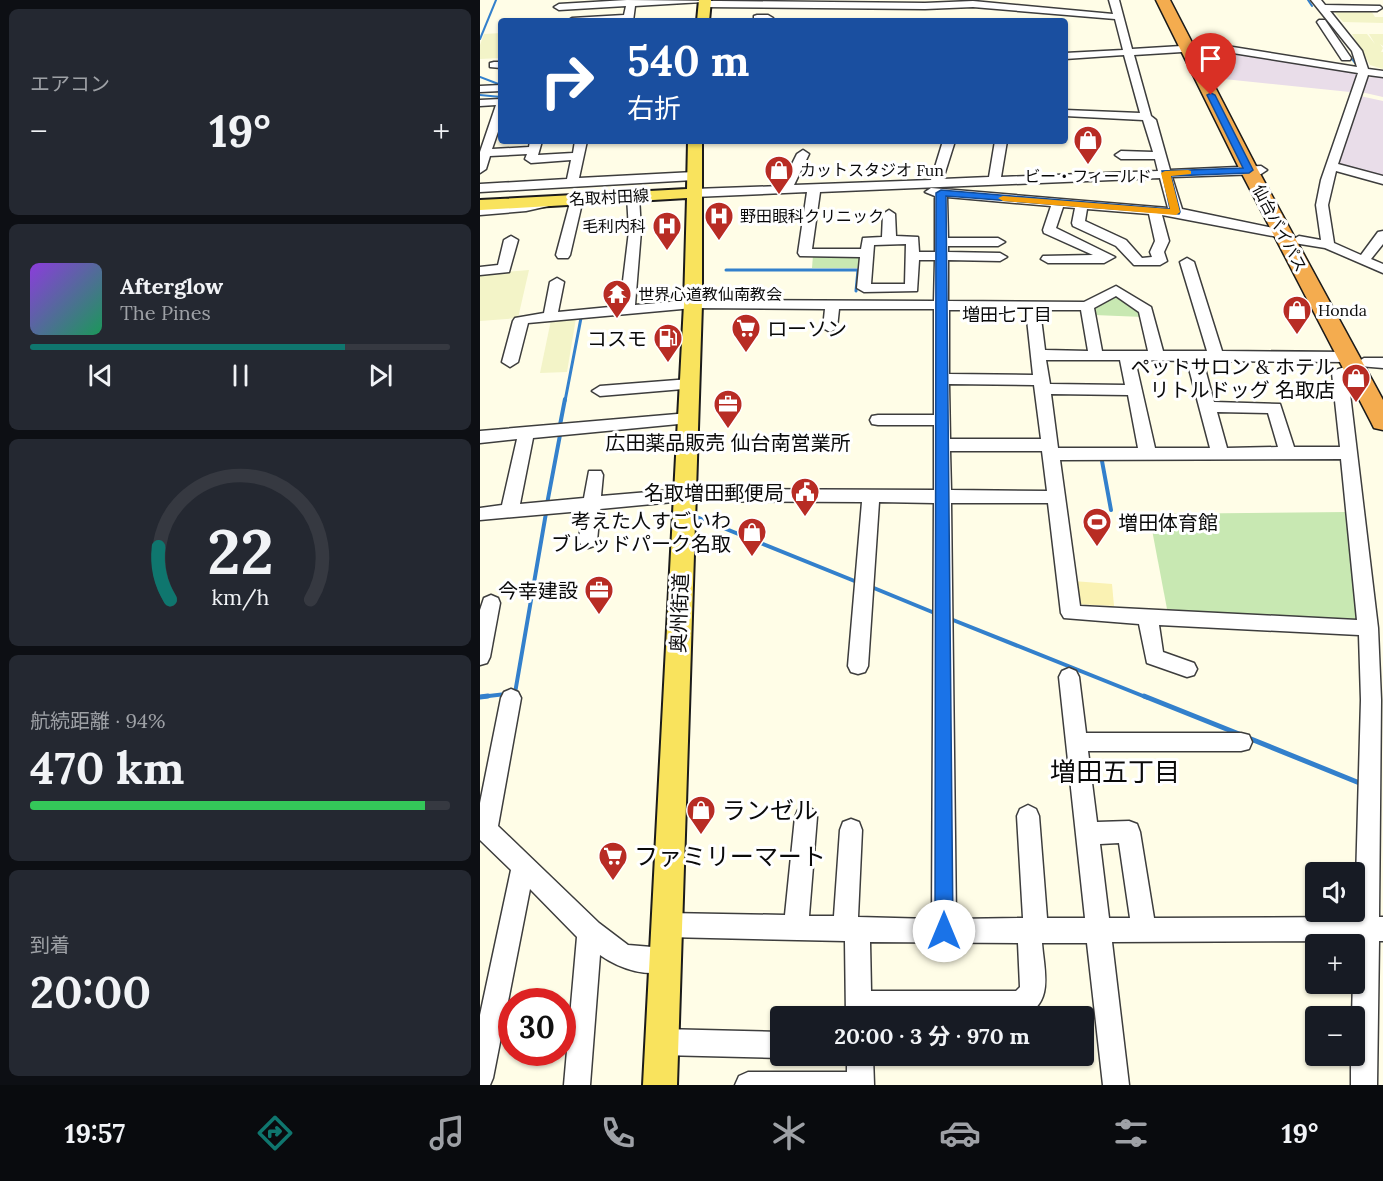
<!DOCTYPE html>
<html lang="ja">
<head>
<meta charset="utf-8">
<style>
  :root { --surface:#171b24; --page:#242831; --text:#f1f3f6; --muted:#9ea1a6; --line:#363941; --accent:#0f766e }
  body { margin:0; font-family:Lora,"Noto Sans JP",serif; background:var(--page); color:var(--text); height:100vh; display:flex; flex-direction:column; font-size:22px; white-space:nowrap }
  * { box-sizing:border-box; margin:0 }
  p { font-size:20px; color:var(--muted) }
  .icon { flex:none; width:33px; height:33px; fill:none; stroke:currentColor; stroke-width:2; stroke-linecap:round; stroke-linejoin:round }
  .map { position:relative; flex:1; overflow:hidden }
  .sheet { display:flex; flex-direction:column; gap:9px; padding:9px; background:#0d0f14; width:480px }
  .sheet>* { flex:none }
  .guide { position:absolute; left:18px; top:18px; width:570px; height:126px; border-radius:6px; box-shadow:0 2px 4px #0004; background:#1a4fa0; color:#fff; overflow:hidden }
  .tools { position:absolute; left:825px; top:862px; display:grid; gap:12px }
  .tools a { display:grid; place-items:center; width:60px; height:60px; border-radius:6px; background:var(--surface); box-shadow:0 2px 4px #0004; font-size:30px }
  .speed { position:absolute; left:18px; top:988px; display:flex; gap:12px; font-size:30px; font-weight:700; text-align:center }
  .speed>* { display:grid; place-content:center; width:78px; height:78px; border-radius:50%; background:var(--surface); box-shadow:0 2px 4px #0004; line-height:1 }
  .speed .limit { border:9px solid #d22; background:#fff; color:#111 }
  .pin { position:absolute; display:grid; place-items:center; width:51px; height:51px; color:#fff; margin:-62px -26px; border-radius:50% 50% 50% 0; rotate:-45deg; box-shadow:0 0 6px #0007 }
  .pin .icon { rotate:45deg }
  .me { position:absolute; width:66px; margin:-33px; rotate:0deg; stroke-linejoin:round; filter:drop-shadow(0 0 4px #0008) }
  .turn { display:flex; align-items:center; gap:21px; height:126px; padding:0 30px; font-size:27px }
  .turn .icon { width:78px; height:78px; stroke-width:2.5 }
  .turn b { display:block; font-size:42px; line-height:51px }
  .big { font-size:45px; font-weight:700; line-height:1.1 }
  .sheet .card { flex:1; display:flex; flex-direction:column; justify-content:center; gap:9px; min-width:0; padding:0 21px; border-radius:9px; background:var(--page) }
  .sheet .dial { align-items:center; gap:0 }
  .dial svg { height:156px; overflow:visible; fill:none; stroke:var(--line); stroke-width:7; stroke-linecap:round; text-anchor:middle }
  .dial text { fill:var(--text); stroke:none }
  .song { display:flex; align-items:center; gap:18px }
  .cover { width:72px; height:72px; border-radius:9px; background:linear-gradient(135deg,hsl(270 70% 55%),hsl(150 70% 35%)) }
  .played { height:6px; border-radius:3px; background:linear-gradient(90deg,var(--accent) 75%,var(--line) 75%) }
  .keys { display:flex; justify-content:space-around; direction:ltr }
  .heat { display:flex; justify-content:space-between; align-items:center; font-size:33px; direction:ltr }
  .charge { height:9px; border-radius:4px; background:linear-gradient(90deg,#34c759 94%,var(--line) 0) }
  .trip { position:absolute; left:290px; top:1006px; width:324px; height:60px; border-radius:6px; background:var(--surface); box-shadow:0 2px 4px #0004; font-weight:700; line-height:60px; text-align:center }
  .dock { display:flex; height:96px; justify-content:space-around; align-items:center; background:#090b0e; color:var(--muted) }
  .dock .icon { width:42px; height:42px }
  .dock .current { color:var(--accent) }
  .dock b { font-size:27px; color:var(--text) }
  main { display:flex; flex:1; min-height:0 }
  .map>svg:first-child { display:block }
  .industrial { fill:#e9dde9 }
  .farmland { fill:#f3f4c8 }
  .green { fill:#c8e8b2 }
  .sand { fill:#faf2b3 }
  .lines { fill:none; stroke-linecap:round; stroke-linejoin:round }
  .stream-far3 { stroke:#3380cc; stroke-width:2 }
  .stream-far2 { stroke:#3380cc; stroke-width:3 }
  .stream-far1 { stroke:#3380cc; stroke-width:4 }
  .stream { stroke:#3380cc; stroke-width:5 }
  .minor-casing { stroke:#3d3d3d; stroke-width:3 }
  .major-casing { stroke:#1b1b1b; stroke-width:4 }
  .highway-casing { stroke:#1b1b1b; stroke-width:3 }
  .minor { fill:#fff; fill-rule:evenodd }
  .major { fill:#f9e35d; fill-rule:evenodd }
  .highway { fill:#f4ac4f; fill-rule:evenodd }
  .route { fill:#1a73e8; stroke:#114b97; stroke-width:1.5 }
  .slow { fill:#f59e0b }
  .labels { text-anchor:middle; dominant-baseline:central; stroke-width:6; stroke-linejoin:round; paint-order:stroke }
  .far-poi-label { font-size:16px; fill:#0a0a0a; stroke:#fff; text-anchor:start }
  .far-street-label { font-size:16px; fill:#0a0a0a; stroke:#fff }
  .far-neighbourhood-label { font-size:18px; fill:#0a0a0a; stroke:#fff }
  .poi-label { font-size:20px; fill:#0a0a0a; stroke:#fff; text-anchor:end }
  .street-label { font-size:20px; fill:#0a0a0a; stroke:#fff }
  .near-poi-label { font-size:24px; fill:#0a0a0a; stroke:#fff; text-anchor:start }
  .near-neighbourhood-label { font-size:26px; fill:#0a0a0a; stroke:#fff }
</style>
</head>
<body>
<main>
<section class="sheet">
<div class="card"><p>エアコン</p>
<div class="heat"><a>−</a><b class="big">19°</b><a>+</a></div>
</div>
<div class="card">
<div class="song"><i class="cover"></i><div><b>Afterglow</b><p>The Pines</p></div></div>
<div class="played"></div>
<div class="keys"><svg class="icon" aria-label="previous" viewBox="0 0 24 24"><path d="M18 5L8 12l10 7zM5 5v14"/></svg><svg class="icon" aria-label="pause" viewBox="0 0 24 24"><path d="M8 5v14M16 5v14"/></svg><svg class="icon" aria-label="next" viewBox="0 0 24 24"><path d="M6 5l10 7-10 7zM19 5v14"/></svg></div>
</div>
<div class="card dial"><svg viewBox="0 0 100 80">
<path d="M14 69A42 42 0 1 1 86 69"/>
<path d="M14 69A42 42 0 0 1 8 42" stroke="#0f766e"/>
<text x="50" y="56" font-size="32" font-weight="700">22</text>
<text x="50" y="72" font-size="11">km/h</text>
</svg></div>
<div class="card"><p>航続距離 · 94%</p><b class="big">470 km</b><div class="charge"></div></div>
<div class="card"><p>到着</p><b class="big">20:00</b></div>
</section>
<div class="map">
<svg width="903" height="1085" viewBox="0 0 903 1085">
  <rect width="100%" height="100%" fill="#fffde7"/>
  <!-- industrial -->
  <g class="industrial">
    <path d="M 738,50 L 878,72 L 870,92 L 744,79 L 730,53 Z"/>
    <path d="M 897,76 L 903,77 L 903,97 L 881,92 L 886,78 Z"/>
    <path d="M 880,96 L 903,101 L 903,177 L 858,165 Z"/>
  </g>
  <!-- farmland -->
  <g class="farmland">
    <path d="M 852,9 L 890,9 L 895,17 L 903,17 L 903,23 L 863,22 Z"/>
    <path d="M 21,33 L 21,58 L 0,59 L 0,45 L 4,34 Z"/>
    <path d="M 872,34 L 887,34 L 895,44 L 889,34 L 903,34 L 903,46 L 900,44 L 903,48 L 901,52 L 903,52 L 903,69 L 890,65 Z"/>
    <path d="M 49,270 L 38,318 L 0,321 L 0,274 Z"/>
    <path d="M 96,318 L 87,372 L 60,373 L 71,320 Z"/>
  </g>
  <!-- green -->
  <g class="green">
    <path d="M 333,255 L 376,255 L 383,259 L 381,268 L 332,268 Z"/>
    <path d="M 637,294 L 662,311 L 663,317 L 614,315 L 612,307 Z"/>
    <path d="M 868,512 L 883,625 L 687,609 L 669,514 Z"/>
  </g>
  <!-- sand -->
  <path class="sand" d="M 593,581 L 632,584 L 634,606 L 595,604 Z"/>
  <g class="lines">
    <!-- stream-far3 -->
    <g class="stream-far3">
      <path d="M 828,0 L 832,6"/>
      <path d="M 848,24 L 854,33"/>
      <path d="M 0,39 L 16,0"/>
      <path d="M 869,55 L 875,63"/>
      <path d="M 0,77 L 21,85"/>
      <path d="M 0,95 L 21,97"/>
    </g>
    <!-- stream-far2 -->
    <g class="stream-far2">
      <path d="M 246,270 L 378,270 L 376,291"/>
      <path d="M 85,401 L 101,318"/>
    </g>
    <!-- stream-far1 -->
    <g class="stream-far1">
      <path d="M 80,425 L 85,399"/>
      <path d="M 622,461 L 631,510"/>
      <path d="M 67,504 L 80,435"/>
      <path d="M 214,516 L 377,582"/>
      <path d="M 389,586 L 457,614"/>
      <path d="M 468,618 L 668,698"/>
      <path d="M 0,697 L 35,693 L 66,513"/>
    </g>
    <!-- stream -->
    <g class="stream">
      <path d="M 664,696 L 759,734"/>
      <path d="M 0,697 L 8,696"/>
      <path d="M 766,737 L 882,784"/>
    </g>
    <!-- minor casing -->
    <g class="minor-casing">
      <g id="minor">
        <path d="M 147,0 L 445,3 L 493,1 L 633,14 L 629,0 L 639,0 L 652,49 L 734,44 L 877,67 L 872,51 L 831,0 L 841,0 L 845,5 L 900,6 L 902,8 L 897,11 L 850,11 L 882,51 L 888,69 L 903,71 L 903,77 L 888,75 L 858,164 L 903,176 L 903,184 L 856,171 L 848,205 L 854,243 L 881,255 L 898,232 L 903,231 L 903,244 L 891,259 L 903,264 L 903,273 L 845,248 L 814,243 L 812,240 L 819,236 L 841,240 L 836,205 L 841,180 L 878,73 L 734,50 L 654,55 L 671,116 L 676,120 L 690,170 L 781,166 L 787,170 L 781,174 L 692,177 L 702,209 L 808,231 L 809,234 L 808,237 L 803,238 L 682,215 L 689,241 L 684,252 L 687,261 L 680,265 L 654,265 L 636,246 L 593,226 L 592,223 L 595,208 L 583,207 L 576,228 L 635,257 L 624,263 L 568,263 L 561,259 L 563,256 L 613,255 L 564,233 L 563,230 L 571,206 L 467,197 L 468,238 L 518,238 L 525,242 L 518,246 L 468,246 L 468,252 L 520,253 L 527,257 L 520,261 L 468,260 L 468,301 L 604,302 L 636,286 L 671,307 L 683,351 L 727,351 L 700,262 L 707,258 L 714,262 L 742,351 L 870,352 L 877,357 L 870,362 L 723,361 L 734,402 L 800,404 L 814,447 L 860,447 L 852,373 C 859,366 878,364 885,372 L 882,375 L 868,377 L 898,628 L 901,700 L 899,917 L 903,917 L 903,941 L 899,941 L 897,1085 L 871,1085 L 871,1056 L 874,1056 L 874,1017 L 872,1017 L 874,941 L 632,942 L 649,1085 L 623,1085 L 607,943 L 562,943 C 564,971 575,1003 542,1017 L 366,1017 L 365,941 L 187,937 L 178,934 L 175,925 L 178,916 L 187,913 L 305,915 L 315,817 L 318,810 L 326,806 L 334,810 L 337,817 L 329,916 L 354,916 L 360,830 L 363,822 L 371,819 L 379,822 L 382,830 L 378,917 L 452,919 L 454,503 L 399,502 L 388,666 L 385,672 L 378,674 L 371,672 L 368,666 L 382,502 L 204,501 L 120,509 L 117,541 L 114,546 L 108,548 L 102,546 L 99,541 L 102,511 L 0,520 L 0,508 L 22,505 L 37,439 L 0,443 L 0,431 L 209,413 L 215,414 L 217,418 L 215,422 L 209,423 L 53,438 L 40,504 L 104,498 L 109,471 L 121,471 L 123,475 L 121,496 L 204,489 L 454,490 L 454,425 L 398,425 L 392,424 L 390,420 L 392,416 L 398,415 L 454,415 L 454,309 L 359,309 L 357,328 L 350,332 L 343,328 L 345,309 L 213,308 L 48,323 L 38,362 L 30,367 L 22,362 L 33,321 L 35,318 L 64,313 L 70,282 L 77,278 L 84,282 L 78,312 L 140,306 L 149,231 L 147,196 L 153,192 L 159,196 L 161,231 L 155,305 L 213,300 L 454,301 L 455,260 L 439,260 L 437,291 L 384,292 L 377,288 L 380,257 L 320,256 L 318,253 L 327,192 L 214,197 L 208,193 L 214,189 L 301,186 L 317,154 L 323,150 L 329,154 L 314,185 L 451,180 L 463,141 L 475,141 L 463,179 L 509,177 L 515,141 L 527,141 L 521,177 L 678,171 L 675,159 L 641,159 L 635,155 L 641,151 L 673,152 L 663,120 L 585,116 L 585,110 L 660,113 L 644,55 L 585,59 L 585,53 L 643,50 L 635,19 L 493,7 L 445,9 L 225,7 L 222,6 L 222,2 L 155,6 L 153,21 L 87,21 L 92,18 L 144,15 L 146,6 L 79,10 L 74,7 L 79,4 ZM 680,178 L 688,208 L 451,188 L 445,192 L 455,196 L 455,252 L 439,252 L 438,237 L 416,236 L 415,214 L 409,210 L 403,214 L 402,237 L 383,238 L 381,249 L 332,249 L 340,192 ZM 607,209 L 669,214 L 675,241 L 670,252 L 672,257 L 662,258 L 646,240 L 605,221 ZM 426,244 L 425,284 L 391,284 L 394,245 ZM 636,296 L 659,312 L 668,351 L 622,351 L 614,308 ZM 469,310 L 546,310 L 553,375 L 469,374 ZM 560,310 L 601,310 L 608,351 L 565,350 ZM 566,360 L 640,360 L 645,385 L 570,384 ZM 655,360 L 707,361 L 730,448 L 675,448 ZM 469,384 L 554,385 L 561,439 L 470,439 ZM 571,394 L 648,395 L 658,448 L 578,448 ZM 737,412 L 788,413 L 798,447 L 747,448 ZM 470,451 L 562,451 L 567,491 L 471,490 ZM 861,459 L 877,620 L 600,606 L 580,460 ZM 471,503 L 568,503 L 581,613 L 584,618 L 659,624 L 667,663 L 707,677 L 714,675 L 717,669 L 714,663 L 683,652 L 679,625 L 879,635 L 881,700 L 875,917 L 674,918 L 660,832 L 657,824 L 649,821 L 617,822 L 608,751 L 761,751 L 769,749 L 772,742 L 769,735 L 761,733 L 606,733 L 599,677 L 596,671 L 589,668 L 582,671 L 579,677 L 605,918 L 567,918 L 559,816 L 556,809 L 548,805 L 540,809 L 537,816 L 543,918 L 476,919 ZM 639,843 L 650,918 L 629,918 L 620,844 ZM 390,942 L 538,943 L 540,987 L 536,991 L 391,991 Z"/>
        <path d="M 277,15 L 288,15 L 293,18 L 288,21 L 274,20 L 274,16 Z"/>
        <path d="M 839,20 L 845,20 L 871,58 L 870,60 L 862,60 L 837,22 Z"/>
        <path d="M 14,62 L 21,62 L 21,68 L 10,67 L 10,63 Z"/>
        <path d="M 21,85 L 21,91 L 0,92 L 0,86 Z"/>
        <path d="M 21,99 L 21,123 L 12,149 L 49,147 L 50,141 L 62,141 L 58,155 L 93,153 L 95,141 L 107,141 L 99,178 L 214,172 L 220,176 L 214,180 L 0,192 L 0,184 L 87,179 L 91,160 L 51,163 L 45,159 L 47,154 L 10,156 L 6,169 L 0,173 L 0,152 L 16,105 L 0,106 L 0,100 Z"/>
        <path d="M 97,195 L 103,199 L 90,255 L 88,258 L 78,258 L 76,255 L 91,199 Z"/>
        <path d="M 69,198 L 73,199 L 75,202 L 73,205 L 46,211 L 0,215 L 0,207 L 46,203 Z"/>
        <path d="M 31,236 L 38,240 L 29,272 L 0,275 L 0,267 L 18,265 L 24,240 Z"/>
        <path d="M 884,358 L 903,358 L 903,368 L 879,366 L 876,363 Z"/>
        <path d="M 210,379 L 218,384 L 215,388 L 120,396 L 112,391 L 120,386 Z"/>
        <path d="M 11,595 L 18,598 L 20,603 L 10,657 L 7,663 L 0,665 L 0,610 L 4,598 Z"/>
        <path d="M 31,689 L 38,692 L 41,698 L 18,826 L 119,923 L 148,945 L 184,948 L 193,951 L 196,960 L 193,969 C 169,979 140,969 120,955 L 110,1085 L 84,1085 L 97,937 L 50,889 L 13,1078 L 10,1085 L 0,1085 L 0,1015 L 31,870 L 0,840 L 0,803 L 21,698 L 24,692 Z"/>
        <path d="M 181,1029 L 300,1032 L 300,1056 L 305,1056 L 300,1058 L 181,1055 L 172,1051 L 168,1042 L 172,1033 Z"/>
        <path d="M 367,1056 L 393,1056 L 394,1085 L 255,1085 L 259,1076 L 268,1072 L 367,1072 Z"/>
      </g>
    </g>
    <!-- major casing -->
    <g class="major-casing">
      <g id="major">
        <path d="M 219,0 L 231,0 L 229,21 L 217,21 Z"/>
        <path d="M 208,141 L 222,141 L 222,304 L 197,1085 L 163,1085 L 204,304 L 207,198 L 0,210 L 0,200 L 207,189 Z"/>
      </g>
    </g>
    <!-- highway casing -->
    <g class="highway-casing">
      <path id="highway" d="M 676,0 L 690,0 L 778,170 L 903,400 L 903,430 L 894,428 L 891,422 L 760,170 Z"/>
    </g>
    <!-- minor -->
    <use href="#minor" class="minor"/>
    <!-- major -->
    <use href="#major" class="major"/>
    <!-- highway -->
    <use href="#highway" class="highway"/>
  </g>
  <!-- route -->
  <path class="route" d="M 731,93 L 735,95 L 773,170 L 769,173 L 691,176 L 700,212 L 699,214 L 466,196 L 473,931 L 471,937 L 464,940 L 458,937 L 455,931 L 456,193 L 461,190 L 690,209 L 682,171 L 763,168 L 727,95 Z"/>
  <!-- slow -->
  <path class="slow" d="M 708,170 L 711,171 L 711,174 L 691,176 L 700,212 L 696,215 L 523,201 L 518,198 L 523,196 L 690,209 L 681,173 L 685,171 Z"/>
  <!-- icons -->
  <defs>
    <g id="shop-pin" transform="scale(1.5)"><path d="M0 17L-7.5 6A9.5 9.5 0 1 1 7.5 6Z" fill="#b82c24" stroke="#fff"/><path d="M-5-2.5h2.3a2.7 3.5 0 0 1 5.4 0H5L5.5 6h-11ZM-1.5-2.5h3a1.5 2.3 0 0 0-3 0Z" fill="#fff"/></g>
    <g id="hospital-pin" transform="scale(1.5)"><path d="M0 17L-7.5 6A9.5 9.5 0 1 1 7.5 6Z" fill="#b82c24" stroke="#fff"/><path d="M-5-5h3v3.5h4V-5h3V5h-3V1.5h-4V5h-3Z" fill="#fff"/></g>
    <g id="temple-pin" transform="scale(1.5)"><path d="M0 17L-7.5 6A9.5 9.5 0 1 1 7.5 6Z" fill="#b82c24" stroke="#fff"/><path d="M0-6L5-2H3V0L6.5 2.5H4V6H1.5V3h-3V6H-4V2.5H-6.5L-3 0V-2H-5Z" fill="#fff"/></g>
    <g id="supermarket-pin" transform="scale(1.5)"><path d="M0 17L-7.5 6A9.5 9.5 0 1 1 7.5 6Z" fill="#b82c24" stroke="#fff"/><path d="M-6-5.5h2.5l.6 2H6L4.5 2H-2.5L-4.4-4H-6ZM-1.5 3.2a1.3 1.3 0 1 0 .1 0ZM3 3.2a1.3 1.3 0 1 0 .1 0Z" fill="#fff"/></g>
    <g id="fuel-pin" transform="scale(1.5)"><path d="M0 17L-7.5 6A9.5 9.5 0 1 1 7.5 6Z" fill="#b82c24" stroke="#fff"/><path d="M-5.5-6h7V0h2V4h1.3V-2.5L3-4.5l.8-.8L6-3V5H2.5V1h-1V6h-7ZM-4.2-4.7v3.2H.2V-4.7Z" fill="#fff"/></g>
    <g id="office-pin" transform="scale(1.5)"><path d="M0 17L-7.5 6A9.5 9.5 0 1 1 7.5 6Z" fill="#b82c24" stroke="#fff"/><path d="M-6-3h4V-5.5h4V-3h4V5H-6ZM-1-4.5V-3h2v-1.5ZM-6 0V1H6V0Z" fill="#fff"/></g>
    <g id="civic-pin" transform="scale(1.5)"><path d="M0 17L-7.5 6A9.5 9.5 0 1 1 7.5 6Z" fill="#b82c24" stroke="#fff"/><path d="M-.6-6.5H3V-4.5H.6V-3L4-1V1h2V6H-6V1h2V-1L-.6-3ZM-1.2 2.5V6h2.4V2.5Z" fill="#fff"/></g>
    <g id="stadium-pin" transform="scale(1.5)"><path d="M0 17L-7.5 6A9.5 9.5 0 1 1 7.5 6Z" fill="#b82c24" stroke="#fff"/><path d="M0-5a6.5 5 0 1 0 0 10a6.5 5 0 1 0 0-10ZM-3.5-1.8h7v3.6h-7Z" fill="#fff"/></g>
  </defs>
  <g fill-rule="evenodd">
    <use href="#shop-pin" x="608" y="140"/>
    <use href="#shop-pin" x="299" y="170"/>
    <use href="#hospital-pin" x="239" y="216"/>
    <use href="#hospital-pin" x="187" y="226"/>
    <use href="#temple-pin" x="137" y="294"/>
    <use href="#shop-pin" x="817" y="310"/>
    <use href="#supermarket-pin" x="266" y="328"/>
    <use href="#fuel-pin" x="188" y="338"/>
    <use href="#shop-pin" x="876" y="378"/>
    <use href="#office-pin" x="248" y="404"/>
    <use href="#civic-pin" x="325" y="492"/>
    <use href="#stadium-pin" x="617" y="522"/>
    <use href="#shop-pin" x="272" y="532"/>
    <use href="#office-pin" x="119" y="590"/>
    <use href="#shop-pin" x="221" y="810"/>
    <use href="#supermarket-pin" x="133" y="856"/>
  </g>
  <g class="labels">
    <!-- far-poi labels -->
    <g class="far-poi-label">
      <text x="320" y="170">カットスタジオ Fun</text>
      <text x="608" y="176" text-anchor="middle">ビー・フィールド</text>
      <text x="260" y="216">野田眼科クリニック</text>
      <text x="166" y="226" text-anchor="end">毛利内科</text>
      <text x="158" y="294">世界心道教仙南教会</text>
      <text x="838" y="310">Honda</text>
    </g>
    <!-- far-street labels -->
    <g class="far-street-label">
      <text transform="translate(129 197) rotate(-3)">名取村田線</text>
      <text transform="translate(800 228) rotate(62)">仙台バイパス</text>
    </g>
    <!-- far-neighbourhood labels -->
    <g class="far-neighbourhood-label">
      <text x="527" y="314">増田七丁目</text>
    </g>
    <!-- poi labels -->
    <g class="poi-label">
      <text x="287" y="328" text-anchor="start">ローソン</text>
      <text x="167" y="338">コスモ</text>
      <text x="855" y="366">ペットサロン &amp; ホテル<tspan x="855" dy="23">リトルドッグ 名取店</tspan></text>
      <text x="248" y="442" text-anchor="middle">広田薬品販売 仙台南営業所</text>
      <text x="304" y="492">名取増田郵便局</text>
      <text x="251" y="520">考えた人すごいわ<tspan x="251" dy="23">ブレッドパーク名取</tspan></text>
      <text x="638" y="522" text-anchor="start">増田体育館</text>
      <text x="98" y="590">今幸建設</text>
    </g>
    <!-- street labels -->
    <g class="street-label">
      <text transform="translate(199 613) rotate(-88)">奥州街道</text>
    </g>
    <!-- near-poi labels -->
    <g class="near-poi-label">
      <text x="242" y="810">ランゼル</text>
      <text x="154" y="856">ファミリーマート</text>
    </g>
    <!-- near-neighbourhood labels -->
    <g class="near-neighbourhood-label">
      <text x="635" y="771">増田五丁目</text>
    </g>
  </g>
</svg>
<div class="tools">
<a><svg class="icon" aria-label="sound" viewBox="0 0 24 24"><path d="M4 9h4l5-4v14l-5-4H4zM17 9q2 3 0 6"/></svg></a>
<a>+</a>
<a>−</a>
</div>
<div class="speed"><div class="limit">30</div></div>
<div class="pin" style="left:731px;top:95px;background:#d93025"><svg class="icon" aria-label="arrive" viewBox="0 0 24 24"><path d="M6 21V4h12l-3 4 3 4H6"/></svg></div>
<svg class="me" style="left:464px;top:931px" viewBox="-20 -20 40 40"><circle r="19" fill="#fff"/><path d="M0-13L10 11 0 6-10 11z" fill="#1a73e8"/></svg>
<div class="trip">20:00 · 3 分 · 970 m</div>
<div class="guide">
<div class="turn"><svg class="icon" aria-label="right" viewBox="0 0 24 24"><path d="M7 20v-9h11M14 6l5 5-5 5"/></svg><div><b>540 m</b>右折</div></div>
</div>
</div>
</main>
<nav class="dock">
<b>19:57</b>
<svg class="icon current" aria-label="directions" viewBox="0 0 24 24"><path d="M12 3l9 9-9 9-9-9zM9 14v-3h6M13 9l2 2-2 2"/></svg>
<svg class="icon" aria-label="music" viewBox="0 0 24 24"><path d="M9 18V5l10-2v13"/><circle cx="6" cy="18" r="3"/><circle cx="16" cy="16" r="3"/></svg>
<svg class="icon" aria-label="phone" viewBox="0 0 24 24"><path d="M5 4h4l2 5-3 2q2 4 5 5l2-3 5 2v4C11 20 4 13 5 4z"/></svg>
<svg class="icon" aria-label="climate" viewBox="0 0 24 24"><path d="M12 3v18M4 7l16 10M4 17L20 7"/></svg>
<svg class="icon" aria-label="car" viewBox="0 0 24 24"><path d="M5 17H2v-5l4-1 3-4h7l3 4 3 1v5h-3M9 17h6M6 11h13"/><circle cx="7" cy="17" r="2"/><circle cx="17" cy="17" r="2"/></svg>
<svg class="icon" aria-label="filters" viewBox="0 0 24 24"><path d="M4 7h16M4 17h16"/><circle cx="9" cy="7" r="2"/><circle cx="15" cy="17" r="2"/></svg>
<b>19°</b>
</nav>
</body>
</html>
